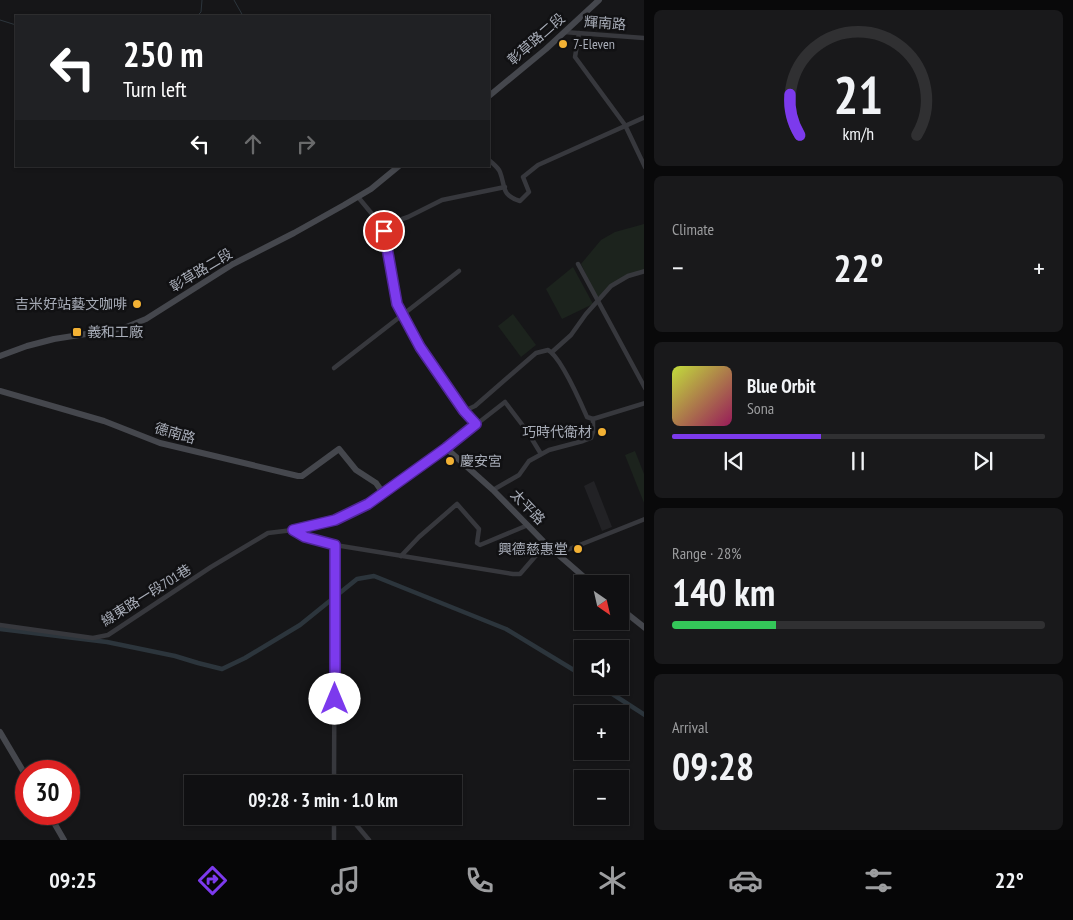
<!DOCTYPE html>
<html lang="en">
<head>
<meta charset="utf-8">
<style>
  :root { --surface:#101012; --page:#19191b; --text:#f1f3f6; --muted:#9c9d9f; --line:#303032; --accent:#7c3aed }
  body { margin:0; font-family:"PT Sans Narrow","Noto Sans TC",sans-serif; background:var(--page); color:var(--text); height:100vh; display:flex; flex-direction:column; font-size:19px; white-space:nowrap }
  * { box-sizing:border-box; margin:0 }
  p { font-size:16px; color:var(--muted) }
  .icon { flex:none; width:28px; height:28px; fill:none; stroke:currentColor; stroke-width:2; stroke-linecap:round; stroke-linejoin:round }
  .map { position:relative; flex:1; overflow:hidden }
  .drawer { display:flex; flex-direction:column; gap:10px; padding:10px; background:#09090a; width:429px }
  .drawer>* { flex:none }
  .top-card { position:absolute; left:15px; top:15px; width:475px; height:152px; border-radius:0px; box-shadow:0 1px 4px #0004,0 0 0 1px var(--line); background:#202124; color:#fff; overflow:hidden }
  .needle { width:32px; rotate:146deg }
  .buttons { position:absolute; left:574px; top:575px; display:grid; gap:10px }
  .buttons a { display:grid; place-items:center; width:55px; height:55px; border-radius:0px; background:var(--surface); box-shadow:0 1px 4px #0004,0 0 0 1px var(--line); font-size:25px }
  .speed { position:absolute; left:15px; top:760px; display:flex; gap:10px; font-size:25px; font-weight:700; text-align:center }
  .speed>* { display:grid; place-content:center; width:65px; height:65px; border-radius:50%; background:var(--surface); box-shadow:0 1px 4px #0004,0 0 0 1px var(--line); line-height:1 }
  .speed .limit { border:8px solid #d22; background:#fff; color:#111 }
  .pin { position:absolute; display:grid; place-items:center; width:42px; height:42px; color:#fff; margin:-21px; border:2px solid #fff; border-radius:50%; box-shadow:0 1px 5px #0007 }
  .me { position:absolute; width:55px; margin:-28px; rotate:0deg; stroke-linejoin:round; filter:drop-shadow(0 0 4px #0008) }
  .turn { display:flex; align-items:center; gap:18px; height:105px; padding:0 25px; font-size:22px }
  .turn .icon { width:65px; height:65px; stroke-width:2.5 }
  .turn b { display:block; font-size:35px; line-height:42px }
  .lanes { display:flex; align-items:center; height:48px; padding:0 25px; background:#0003; justify-content:center; gap:25px; direction:ltr }
  .lanes .off { opacity:.35 }
  .big { font-size:38px; font-weight:700; line-height:1.1 }
  .drawer .widget { flex:1; display:flex; flex-direction:column; justify-content:center; gap:8px; min-width:0; padding:0 18px; border-radius:8px; background:var(--page) }
  .drawer .dial { align-items:center; gap:0 }
  .dial svg { height:130px; overflow:visible; fill:none; stroke:var(--line); stroke-width:7; stroke-linecap:round; text-anchor:middle }
  .dial text { fill:var(--text); stroke:none }
  .song { display:flex; align-items:center; gap:15px }
  .cover { width:60px; height:60px; border-radius:8px; background:linear-gradient(135deg,hsl(70 70% 55%),hsl(330 70% 35%)) }
  .played { height:5px; border-radius:2px; background:linear-gradient(90deg,var(--accent) 40%,var(--line) 40%) }
  .keys { display:flex; justify-content:space-around; direction:ltr }
  .heat { display:flex; justify-content:space-between; align-items:center; font-size:28px; direction:ltr }
  .charge { height:8px; border-radius:4px; background:linear-gradient(90deg,#34c759 28%,var(--line) 0) }
  .trip { position:absolute; left:184px; top:775px; width:278px; height:50px; border-radius:0px; background:var(--surface); box-shadow:0 1px 4px #0004,0 0 0 1px var(--line); font-weight:700; line-height:50px; text-align:center }
  .menu { display:flex; height:80px; justify-content:space-around; align-items:center; background:#060607; color:var(--muted) }
  .menu .icon { width:35px; height:35px }
  .menu .active { color:var(--accent) }
  .menu b { font-size:22px; color:var(--text) }
  main { display:flex; flex:1; min-height:0 }
  .map>svg:first-child { display:block }
  .built { fill:#222225 }
  .green { fill:#1c231d }
  .lines { fill:none; stroke-linecap:round; stroke-linejoin:round }
  .stream { stroke:#2c353c; stroke-width:1 }
  .canal { stroke:#2c353c; stroke-width:4.5 }
  .street { stroke:#37383d; stroke-width:4.5 }
  .secondary { stroke:#45474d; stroke-width:6 }
  .route-casing { stroke:#51269a; stroke-width:12 }
  .route { stroke:#7c3aed; stroke-width:9 }
  .poi-dot { fill:#f2b134; stroke:#111113; stroke-width:2 }
  .labels { text-anchor:middle; dominant-baseline:central; stroke-width:5; stroke-linejoin:round; paint-order:stroke }
  .street-label { font-size:14px; fill:#a8adb8; stroke:#111113 }
  .poi-label { font-size:14px; fill:#a8adb8; stroke:#111113; text-anchor:start }
</style>
</head>
<body>
<main>
<div class="map">
<svg width="645" height="840" viewBox="0 0 645 840">
  <rect width="100%" height="100%" fill="#161618"/>
  <!-- built -->
  <path class="built" d="M 594,481 L 612,527 L 602,531 L 584,486 Z"/>
  <!-- green -->
  <g class="green">
    <path d="M 644,224 L 644,272 L 617,283 L 598,300 L 581,264 L 601,240 L 615,232 Z"/>
    <path d="M 573,267 L 593,304 L 562,319 L 546,289 Z"/>
    <path d="M 513,314 L 536,345 L 521,357 L 498,326 Z"/>
    <path d="M 635,451 L 644,474 L 644,503 L 625,455 Z"/>
  </g>
  <g class="lines">
    <!-- stream -->
    <g class="stream">
      <path d="M 234,0 L 243,16"/>
      <path d="M 197,16 L 201,12 L 202,0"/>
      <path d="M 0,20 L 16,25"/>
    </g>
    <!-- canal -->
    <g class="canal">
      <path d="M 0,629 L 107,642 L 175,656 L 198,663 L 222,669 L 245,658 L 300,625 L 357,579 L 374,576 L 506,629 L 582,675"/>
      <path d="M 600,686 L 645,715"/>
    </g>
    <!-- street -->
    <g class="street">
      <path d="M 564,32 L 645,38"/>
      <path d="M 579,33 L 575,57 L 625,125 L 645,167"/>
      <path d="M 489,160 C 493,164 498,167 500,172 C 506,188 501,195 520,201 L 529,192 L 523,177 L 538,165 L 645,117"/>
      <path d="M 358,197 L 382,226 L 384,231 L 397,304 L 421,347 L 464,411 L 476,424"/>
      <path d="M 382,226 L 408,217 L 442,200 L 505,187"/>
      <path d="M 578,264 L 645,388"/>
      <path d="M 552,352 L 571,335 L 586,314 L 611,286 L 628,276 L 645,271"/>
      <path d="M 334,368 L 459,271"/>
      <path d="M 464,411 L 475,406 L 536,353 L 548,350 C 561,357 580,401 587,417 L 593,419"/>
      <path d="M 446,448 L 505,402 L 527,431 L 541,454"/>
      <path d="M 493,490 L 519,475 L 529,461 L 549,450 L 583,441 L 591,438 L 593,432 L 593,419 L 645,403"/>
      <path d="M 293,530 L 305,537 L 335,545 L 513,574 L 520,574 L 546,544"/>
      <path d="M 557,554 L 645,519"/>
      <path d="M 401,556 L 419,537 L 457,504 L 479,529 L 477,543 L 480,545 L 528,525"/>
      <path d="M 0,625 L 93,638 L 108,635 L 211,567 L 268,533 L 293,530 L 335,520 L 368,504 L 383,493"/>
      <path d="M 334,784 L 335,545"/>
      <path d="M 349,816 L 369,840"/>
      <path d="M 334,840 L 334,816"/>
    </g>
    <!-- secondary -->
    <g class="secondary">
      <path d="M 489,96 L 546,49 L 599,0"/>
      <path d="M 0,356 L 27,346 L 54,339 L 124,328 L 146,319 L 233,264 L 294,233 L 344,205 L 371,189 L 399,166"/>
      <path d="M 0,391 L 104,421 L 160,443 L 298,476 L 302,476 L 339,449 L 356,470 L 376,483 L 383,493 L 446,448 L 493,490 L 546,544 L 592,584"/>
      <path d="M 620,608 L 645,628"/>
      <path d="M 0,732 L 26,776"/>
      <path d="M 49,814 L 64,840"/>
    </g>
  </g>
  <g class="lines">
    <!-- route casing -->
    <g class="route-casing">
      <path id="route" d="M 335,699 L 335,545 L 305,537 L 293,530 L 335,520 L 368,504 L 446,448 L 476,424 L 464,411 L 420,347 L 397,304 L 384,231"/>
    </g>
    <!-- route -->
    <use href="#route" class="route"/>
  </g>
  <!-- markers -->
  <g class="poi-dot">
    <circle cx="563" cy="44" r="5"/>
    <circle cx="137" cy="304" r="5"/>
    <rect x="72" y="327" width="10" height="10" rx="2.5"/>
    <circle cx="602" cy="432" r="5"/>
    <circle cx="450" cy="461" r="5"/>
    <circle cx="578" cy="549" r="5"/>
  </g>
  <g class="labels">
    <!-- street labels -->
    <g class="street-label">
      <text transform="translate(605 23) rotate(4)">輝南路</text>
      <text transform="translate(536 39) rotate(-41)">彰草路二段</text>
      <text transform="translate(201 270) rotate(-31)">彰草路二段</text>
      <text transform="translate(175 433) rotate(16)">德南路</text>
      <text transform="translate(528 507) rotate(46)">太平路</text>
      <text transform="translate(146 595) rotate(-32)">線東路一段701巷</text>
    </g>
    <!-- poi labels -->
    <g class="poi-label">
      <text x="573" y="44">7-Eleven</text>
      <text x="127" y="304" text-anchor="end">吉米好站藝文咖啡</text>
      <text x="87" y="332">義和工廠</text>
      <text x="592" y="432" text-anchor="end">巧時代衛材</text>
      <text x="460" y="461">慶安宮</text>
      <text x="568" y="549" text-anchor="end">興德慈惠堂</text>
    </g>
  </g>
</svg>
<div class="buttons">
<a><svg class="needle" viewBox="-14 -14 28 28"><path d="M0-13l5 13h-10z" fill="#e53935"/><path d="M0 13l5-13h-10z" fill="#9c9d9f"/></svg></a>
<a><svg class="icon" aria-label="sound" viewBox="0 0 24 24"><path d="M4 9h4l5-4v14l-5-4H4zM17 9q2 3 0 6"/></svg></a>
<a>+</a>
<a>−</a>
</div>
<div class="speed"><div class="limit">30</div></div>
<div class="pin" style="left:384px;top:231px;background:#d93025"><svg class="icon" aria-label="arrive" viewBox="0 0 24 24"><path d="M6 21V4h12l-3 4 3 4H6"/></svg></div>
<svg class="me" style="left:335px;top:699px" viewBox="-20 -20 40 40"><circle r="19" fill="#fff"/><path d="M0-13L10 11 0 6-10 11z" fill="#7c3aed"/></svg>
<div class="trip">09:28 · 3 min · 1.0 km</div>
<div class="top-card">
<div class="turn"><svg class="icon" aria-label="left" viewBox="0 0 24 24"><path d="M17 20v-9H6M10 6l-5 5 5 5"/></svg><div><b>250 m</b>Turn left</div></div>
<div class="lanes"><svg class="icon" aria-label="left" viewBox="0 0 24 24"><path d="M17 20v-9H6M10 6l-5 5 5 5"/></svg><svg class="icon off" aria-label="ahead" viewBox="0 0 24 24"><path d="M12 20V5M6 11l6-6 6 6"/></svg><svg class="icon off" aria-label="right" viewBox="0 0 24 24"><path d="M7 20v-9h11M14 6l5 5-5 5"/></svg></div>
</div>
</div>
<section class="drawer">
<div class="widget dial"><svg viewBox="0 0 100 80">
<path d="M14 69A42 42 0 1 1 86 69"/>
<path d="M14 69A42 42 0 0 1 8 44" stroke="#7c3aed"/>
<text x="50" y="56" font-size="32" font-weight="700">21</text>
<text x="50" y="72" font-size="11">km/h</text>
</svg></div>
<div class="widget"><p>Climate</p>
<div class="heat"><a>−</a><b class="big">22°</b><a>+</a></div>
</div>
<div class="widget">
<div class="song"><i class="cover"></i><div><b>Blue Orbit</b><p>Sona</p></div></div>
<div class="played"></div>
<div class="keys"><svg class="icon" aria-label="previous" viewBox="0 0 24 24"><path d="M18 5L8 12l10 7zM5 5v14"/></svg><svg class="icon" aria-label="pause" viewBox="0 0 24 24"><path d="M8 5v14M16 5v14"/></svg><svg class="icon" aria-label="next" viewBox="0 0 24 24"><path d="M6 5l10 7-10 7zM19 5v14"/></svg></div>
</div>
<div class="widget"><p>Range · 28%</p><b class="big">140 km</b><div class="charge"></div></div>
<div class="widget"><p>Arrival</p><b class="big">09:28</b></div>
</section>
</main>
<nav class="menu">
<b>09:25</b>
<svg class="icon active" aria-label="directions" viewBox="0 0 24 24"><path d="M12 3l9 9-9 9-9-9zM9 14v-3h6M13 9l2 2-2 2"/></svg>
<svg class="icon" aria-label="music" viewBox="0 0 24 24"><path d="M9 18V5l10-2v13"/><circle cx="6" cy="18" r="3"/><circle cx="16" cy="16" r="3"/></svg>
<svg class="icon" aria-label="phone" viewBox="0 0 24 24"><path d="M5 4h4l2 5-3 2q2 4 5 5l2-3 5 2v4C11 20 4 13 5 4z"/></svg>
<svg class="icon" aria-label="climate" viewBox="0 0 24 24"><path d="M12 3v18M4 7l16 10M4 17L20 7"/></svg>
<svg class="icon" aria-label="car" viewBox="0 0 24 24"><path d="M5 17H2v-5l4-1 3-4h7l3 4 3 1v5h-3M9 17h6M6 11h13"/><circle cx="7" cy="17" r="2"/><circle cx="17" cy="17" r="2"/></svg>
<svg class="icon" aria-label="filters" viewBox="0 0 24 24"><path d="M4 7h16M4 17h16"/><circle cx="9" cy="7" r="2"/><circle cx="15" cy="17" r="2"/></svg>
<b>22°</b>
</nav>
</body>
</html>
